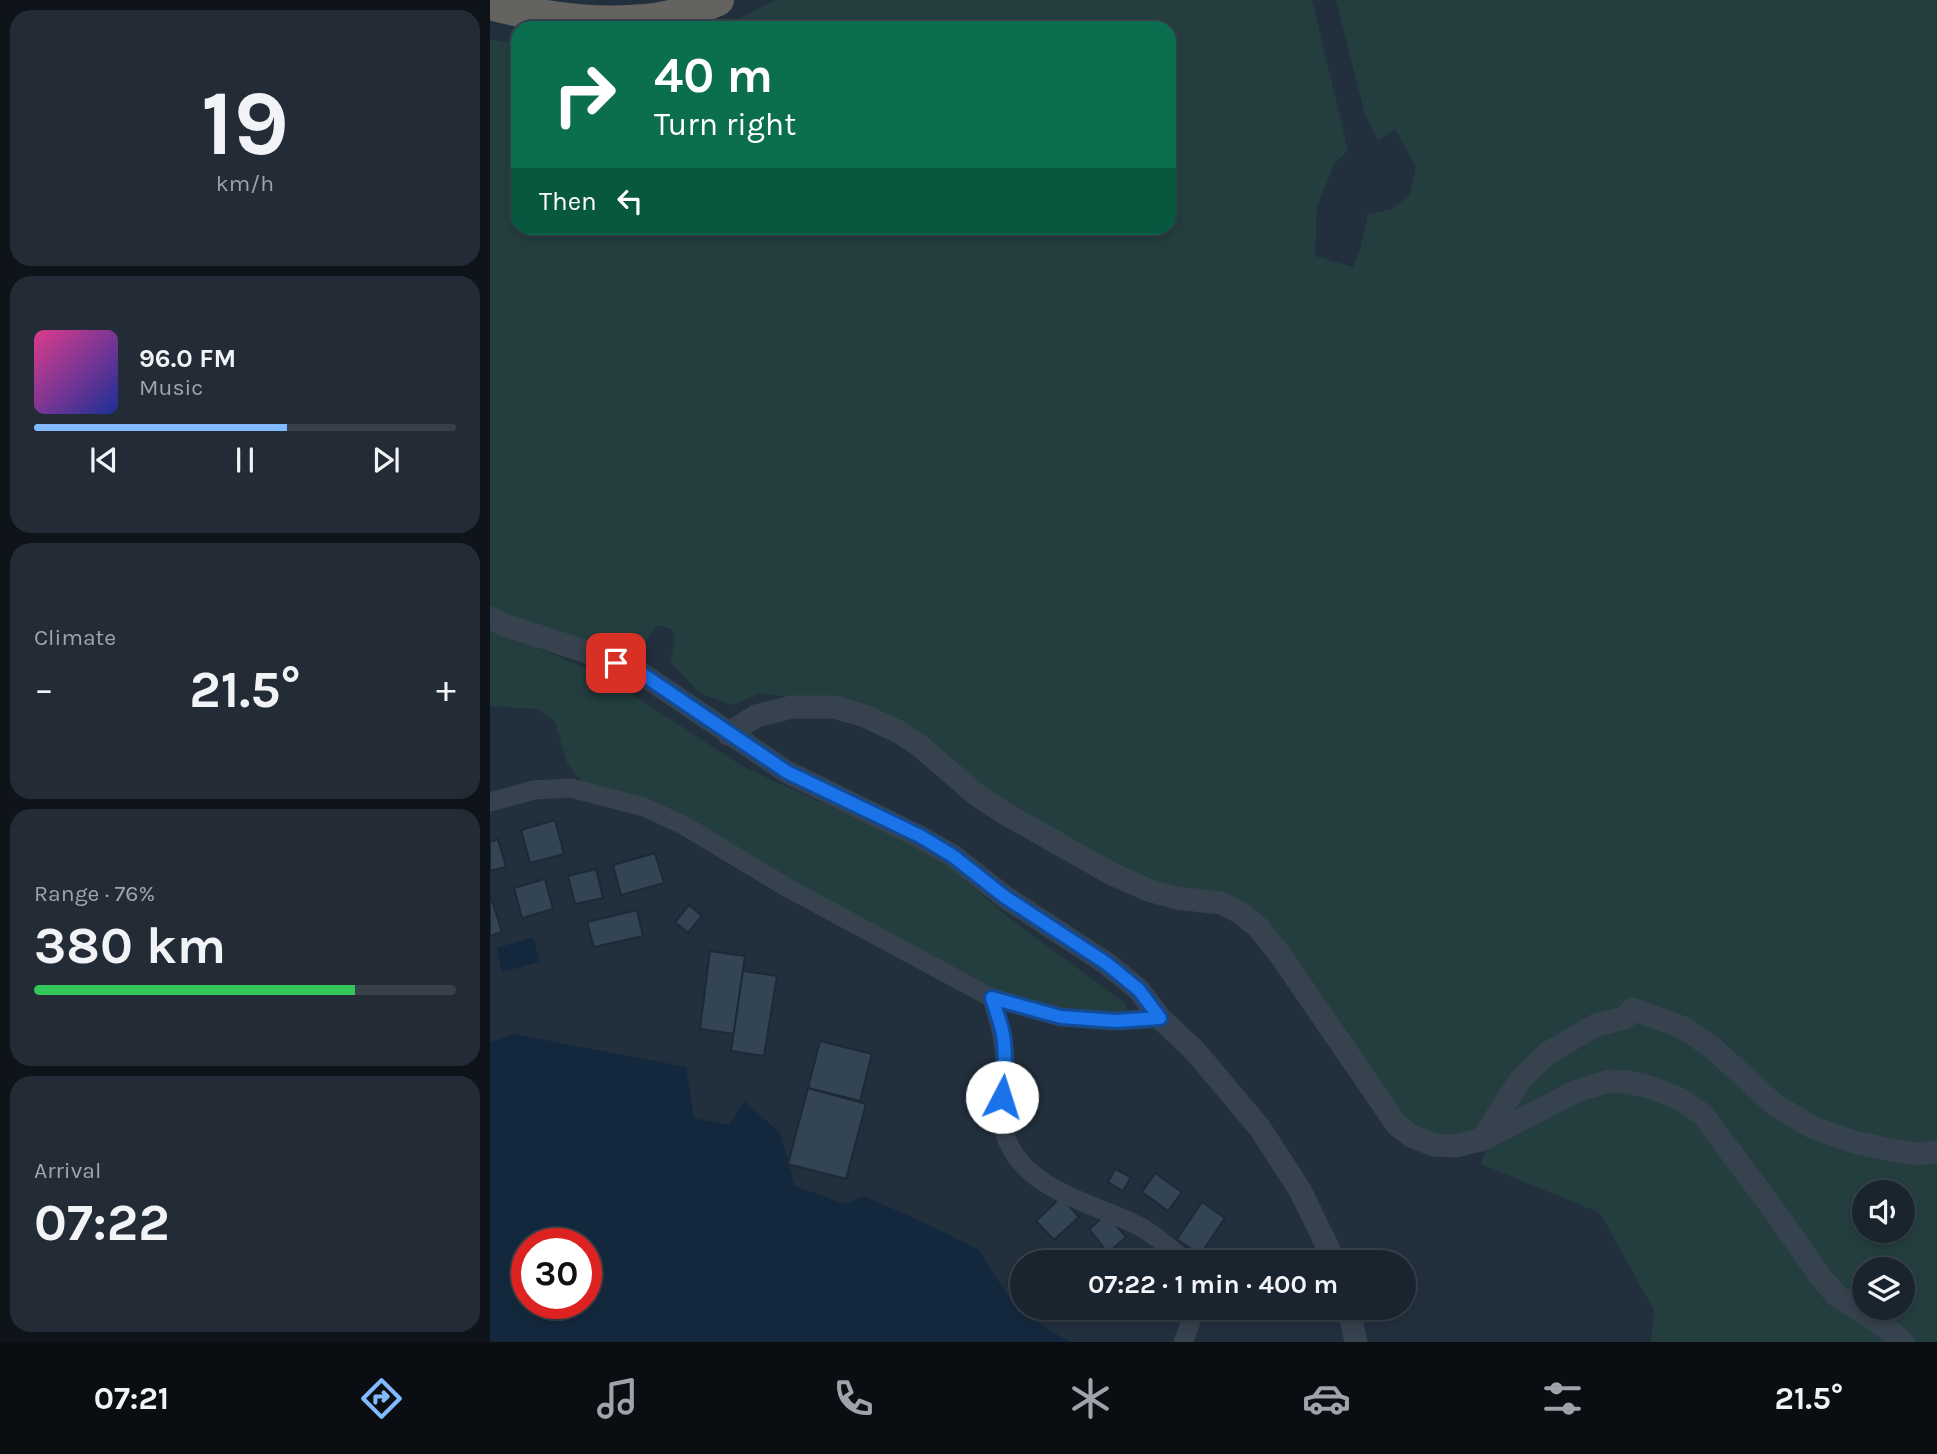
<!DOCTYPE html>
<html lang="en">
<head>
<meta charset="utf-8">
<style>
  :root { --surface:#1a242e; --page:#232c36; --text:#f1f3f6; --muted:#9fa4aa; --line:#38414a; --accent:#81baff }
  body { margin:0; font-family:Karla,sans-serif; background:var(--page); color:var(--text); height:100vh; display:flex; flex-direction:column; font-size:26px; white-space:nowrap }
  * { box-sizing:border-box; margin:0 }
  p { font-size:23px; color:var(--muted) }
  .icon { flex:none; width:38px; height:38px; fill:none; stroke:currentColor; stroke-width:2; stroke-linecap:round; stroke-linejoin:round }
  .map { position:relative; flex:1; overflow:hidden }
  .details { display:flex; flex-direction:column; gap:10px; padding:10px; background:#0e1419; width:490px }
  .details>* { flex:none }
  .top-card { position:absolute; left:21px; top:21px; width:665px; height:214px; border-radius:21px; box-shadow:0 4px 10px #0003,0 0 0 2px var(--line); background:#0b6e4f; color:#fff; overflow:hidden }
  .buttons { position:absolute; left:1362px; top:1180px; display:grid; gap:14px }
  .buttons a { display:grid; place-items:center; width:63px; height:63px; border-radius:50%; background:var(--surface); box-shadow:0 4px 10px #0003,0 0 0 2px var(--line); font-size:35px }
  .speed { position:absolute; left:21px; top:1228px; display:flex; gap:14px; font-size:35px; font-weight:700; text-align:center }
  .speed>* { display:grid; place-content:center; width:91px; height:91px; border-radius:50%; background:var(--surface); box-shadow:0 4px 10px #0003,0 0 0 2px var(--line); line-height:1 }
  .speed .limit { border:10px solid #d22; background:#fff; color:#111 }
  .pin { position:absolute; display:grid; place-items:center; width:60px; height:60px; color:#fff; margin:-30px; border-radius:14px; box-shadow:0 4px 10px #0006 }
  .me { position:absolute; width:77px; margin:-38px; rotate:5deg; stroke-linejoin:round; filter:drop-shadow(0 0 5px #0008) }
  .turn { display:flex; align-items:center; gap:24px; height:147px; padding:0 28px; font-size:32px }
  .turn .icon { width:91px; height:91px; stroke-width:2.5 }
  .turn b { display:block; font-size:49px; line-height:60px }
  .then { display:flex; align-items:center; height:66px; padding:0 28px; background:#0003; gap:14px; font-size:26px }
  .big { font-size:52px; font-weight:700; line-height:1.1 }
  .details .tile { flex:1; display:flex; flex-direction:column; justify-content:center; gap:10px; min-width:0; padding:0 24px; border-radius:21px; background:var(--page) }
  .details .dial { align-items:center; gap:0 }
  .dial b { font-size:91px; line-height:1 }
  .song { display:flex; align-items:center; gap:21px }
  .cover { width:84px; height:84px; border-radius:10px; background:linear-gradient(135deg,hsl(330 70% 55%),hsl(230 70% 35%)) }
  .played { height:7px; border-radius:4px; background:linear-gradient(90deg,var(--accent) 60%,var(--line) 60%) }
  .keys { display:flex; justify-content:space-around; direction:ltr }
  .heat { display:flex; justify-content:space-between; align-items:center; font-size:38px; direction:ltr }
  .charge { height:10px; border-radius:5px; background:linear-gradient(90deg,#34c759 76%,var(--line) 0) }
  .trip { position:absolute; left:520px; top:1250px; width:406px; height:70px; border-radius:35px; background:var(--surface); box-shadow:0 4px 10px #0003,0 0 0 2px var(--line); font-weight:700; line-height:70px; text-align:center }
  .menu { display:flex; height:112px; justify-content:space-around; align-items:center; background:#0a0e12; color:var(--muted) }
  .menu .icon { width:49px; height:49px }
  .menu .current { color:var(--accent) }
  .menu b { font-size:32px; color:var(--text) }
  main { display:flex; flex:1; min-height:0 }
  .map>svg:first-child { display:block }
  .green { fill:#243e3f; fill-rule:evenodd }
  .water { fill:#14283d; fill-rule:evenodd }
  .building { fill:#345; stroke:#1d2935; stroke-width:2 }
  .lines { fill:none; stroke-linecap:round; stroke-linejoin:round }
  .minor { stroke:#36424e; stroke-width:19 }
  .tertiary { stroke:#36424e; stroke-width:23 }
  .trunk { stroke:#646360; stroke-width:32 }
  .route-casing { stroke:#114b97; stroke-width:18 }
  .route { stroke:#1a73e8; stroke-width:12 }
</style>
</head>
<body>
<main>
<section class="details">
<div class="tile dial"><b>19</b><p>km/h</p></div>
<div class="tile">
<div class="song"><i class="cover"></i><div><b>96.0 FM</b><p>Music</p></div></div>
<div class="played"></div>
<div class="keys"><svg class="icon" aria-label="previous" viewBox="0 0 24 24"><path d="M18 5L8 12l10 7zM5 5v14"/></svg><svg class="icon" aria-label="pause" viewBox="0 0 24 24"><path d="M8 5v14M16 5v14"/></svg><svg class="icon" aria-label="next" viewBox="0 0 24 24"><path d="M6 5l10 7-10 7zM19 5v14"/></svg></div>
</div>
<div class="tile"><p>Climate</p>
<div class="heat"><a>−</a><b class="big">21.5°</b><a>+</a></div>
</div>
<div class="tile"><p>Range · 76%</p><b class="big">380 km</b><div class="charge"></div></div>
<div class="tile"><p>Arrival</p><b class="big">07:22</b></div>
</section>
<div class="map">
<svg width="1447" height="1342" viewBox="0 0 1447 1342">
  <rect width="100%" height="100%" fill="#22303e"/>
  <!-- green -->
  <g class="green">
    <path d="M 287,0 L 822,0 L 858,151 L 845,162 L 827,207 L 825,256 L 863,267 L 870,250 L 878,214 L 902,209 L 919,196 L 926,167 L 905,129 L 888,140 L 875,114 L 846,0 L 1447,0 L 1447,1342 L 1161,1342 L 1164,1310 L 1110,1213 L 991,1164 L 1018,1099 L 978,1137 L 939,1134 L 917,1125 L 764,917 L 657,887 L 491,794 L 441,745 L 303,698 L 271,693 L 242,705 L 209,693 L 180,661 L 185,642 L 182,629 L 167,625 L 152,647 L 141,655 L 55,630 L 0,612 L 0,39 L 28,44 L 28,228 L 679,228 L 679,28 L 232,28 C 251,19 267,8 287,0 ZM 1374,1192 L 1412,1192 L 1412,1230 L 1374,1230 ZM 1374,1269 L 1412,1269 L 1412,1307 L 1374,1307 Z"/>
    <path d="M 0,628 L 114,676 L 252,766 L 444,854 L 519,918 L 635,1003 L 637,1012 L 610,1017 L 515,998 L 92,782 L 77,763 L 65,722 L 48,709 L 0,706 Z"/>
  </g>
  <!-- water -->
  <g class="water">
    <path d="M 43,937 L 50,962 L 12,972 L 7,948 Z"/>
    <path d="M 23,1034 L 196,1067 L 204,1118 L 239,1125 L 254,1101 L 290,1133 L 305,1186 L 355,1204 L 373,1196 L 424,1218 L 489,1250 L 528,1312 L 580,1342 L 0,1342 L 0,1042 ZM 37,1244 L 96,1244 L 96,1304 L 37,1304 Z"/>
  </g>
  <!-- building -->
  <g class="building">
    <path d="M 65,820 L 74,854 L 40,863 L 31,830 Z"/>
    <path d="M 8,839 L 16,867 L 0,871 L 0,842 Z"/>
    <path d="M 165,853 L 174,883 L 131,895 L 123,865 Z"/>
    <path d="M 106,869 L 113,898 L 85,904 L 78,876 Z"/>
    <path d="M 55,879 L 63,909 L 32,918 L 24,888 Z"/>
    <path d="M 0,894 L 12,932 L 0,936 Z"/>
    <path d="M 199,905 L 212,916 L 198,933 L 185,922 Z"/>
    <path d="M 147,910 L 153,936 L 104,947 L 97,922 Z"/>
    <path d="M 220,951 L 255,956 L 244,1034 L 210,1029 Z"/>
    <path d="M 253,971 L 287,976 L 274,1056 L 241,1051 Z"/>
    <path d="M 330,1041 L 382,1054 L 370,1101 L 318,1088 Z"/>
    <path d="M 318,1088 L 376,1104 L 356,1179 L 298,1164 Z"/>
    <path d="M 625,1169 L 641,1177 L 633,1191 L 618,1182 Z"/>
    <path d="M 665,1173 L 692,1192 L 678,1211 L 652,1192 Z"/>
    <path d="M 571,1197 L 589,1217 L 564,1240 L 546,1221 Z"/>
    <path d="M 712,1202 L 735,1218 L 710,1255 L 687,1239 Z"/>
    <path d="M 617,1214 L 636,1237 L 618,1253 L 599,1229 Z"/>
  </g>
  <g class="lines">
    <!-- minor -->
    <g class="minor">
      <path d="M 0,802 L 44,790 L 81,788 L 154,807 L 195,826 L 296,887 L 502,998 L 571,1017 L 626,1021 L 670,1018"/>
      <path d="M 502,998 C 508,1019 514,1038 515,1060 C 516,1084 509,1107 514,1130 C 529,1192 607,1202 654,1229 C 669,1238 683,1251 696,1262"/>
      <path d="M 693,1342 L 707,1307"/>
    </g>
    <!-- tertiary -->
    <g class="tertiary">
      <path d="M 0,618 L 12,624 L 100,653 L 152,674 L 297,772 L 430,837 L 463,856 L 515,897 L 616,963 L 649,990 L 670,1018 L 705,1051 L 769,1127 L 810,1190 L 845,1262"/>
      <path d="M 238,734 L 266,716 L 302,707 L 344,707 L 375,716 L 409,732 L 430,746 L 488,796 L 516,814 L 622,874 L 661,891 L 687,898 L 731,903 L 749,912 L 768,927 L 791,956 L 907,1125 L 921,1136 L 944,1145 L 966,1146 L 993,1139 L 1089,1090 L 1120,1081 L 1138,1082 L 1159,1087 L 1190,1099 L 1213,1115 L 1291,1220 L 1329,1275 L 1346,1295 L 1394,1326 L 1413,1342"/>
      <path d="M 994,1136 L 1030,1080 L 1058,1053 L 1106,1025 L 1135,1018 L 1142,1009 L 1194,1028 L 1224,1049 L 1285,1105 L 1322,1127 L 1364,1142 L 1396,1149 L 1425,1154 L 1447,1152"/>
      <path d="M 858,1307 L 866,1342"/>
    </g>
    <!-- trunk -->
    <path class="trunk" d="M 0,4 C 49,17 104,25 155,20 C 179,18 205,10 228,0"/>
  </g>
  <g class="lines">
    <!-- route casing -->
    <g class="route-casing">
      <path id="route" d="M 126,663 L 152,674 L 297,772 L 430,836 L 463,856 L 515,897 L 616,963 L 649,990 L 670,1018 L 626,1021 L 571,1017 L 502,998 C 505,1008 509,1019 512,1030 C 517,1052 514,1075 512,1097"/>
    </g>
    <!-- route -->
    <use href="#route" class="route"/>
  </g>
</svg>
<div class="buttons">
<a><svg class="icon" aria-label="sound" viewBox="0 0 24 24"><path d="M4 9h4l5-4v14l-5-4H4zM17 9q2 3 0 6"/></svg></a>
<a><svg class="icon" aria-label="layers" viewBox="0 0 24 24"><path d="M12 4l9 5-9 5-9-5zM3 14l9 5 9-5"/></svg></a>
</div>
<div class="speed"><div class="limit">30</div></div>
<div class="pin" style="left:126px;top:663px;background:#d93025"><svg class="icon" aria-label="arrive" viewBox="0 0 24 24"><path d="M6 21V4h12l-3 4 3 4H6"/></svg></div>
<svg class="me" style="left:512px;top:1097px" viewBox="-20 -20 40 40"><circle r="19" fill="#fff"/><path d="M0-13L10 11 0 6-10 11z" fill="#1a73e8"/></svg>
<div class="trip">07:22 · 1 min · 400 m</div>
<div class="top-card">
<div class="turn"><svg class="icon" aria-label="right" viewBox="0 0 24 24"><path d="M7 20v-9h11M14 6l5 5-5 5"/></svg><div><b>40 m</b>Turn right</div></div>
<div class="then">Then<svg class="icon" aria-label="left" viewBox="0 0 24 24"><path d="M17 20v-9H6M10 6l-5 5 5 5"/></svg></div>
</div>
</div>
</main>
<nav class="menu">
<b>07:21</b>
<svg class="icon current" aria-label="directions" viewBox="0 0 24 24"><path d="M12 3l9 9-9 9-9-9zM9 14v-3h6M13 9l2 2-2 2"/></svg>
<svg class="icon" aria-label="music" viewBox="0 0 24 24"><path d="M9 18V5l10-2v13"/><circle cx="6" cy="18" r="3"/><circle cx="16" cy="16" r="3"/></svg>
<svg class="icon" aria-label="phone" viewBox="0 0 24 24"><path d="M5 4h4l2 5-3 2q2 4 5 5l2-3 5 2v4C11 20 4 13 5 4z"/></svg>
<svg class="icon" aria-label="climate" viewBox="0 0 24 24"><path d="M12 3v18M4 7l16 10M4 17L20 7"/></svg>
<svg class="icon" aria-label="car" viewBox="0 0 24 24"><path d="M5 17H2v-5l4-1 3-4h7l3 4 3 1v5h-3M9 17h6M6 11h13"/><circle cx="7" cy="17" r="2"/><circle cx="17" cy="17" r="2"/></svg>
<svg class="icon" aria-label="filters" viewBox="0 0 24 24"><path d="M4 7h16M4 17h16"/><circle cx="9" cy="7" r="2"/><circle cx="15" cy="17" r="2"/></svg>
<b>21.5°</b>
</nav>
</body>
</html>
